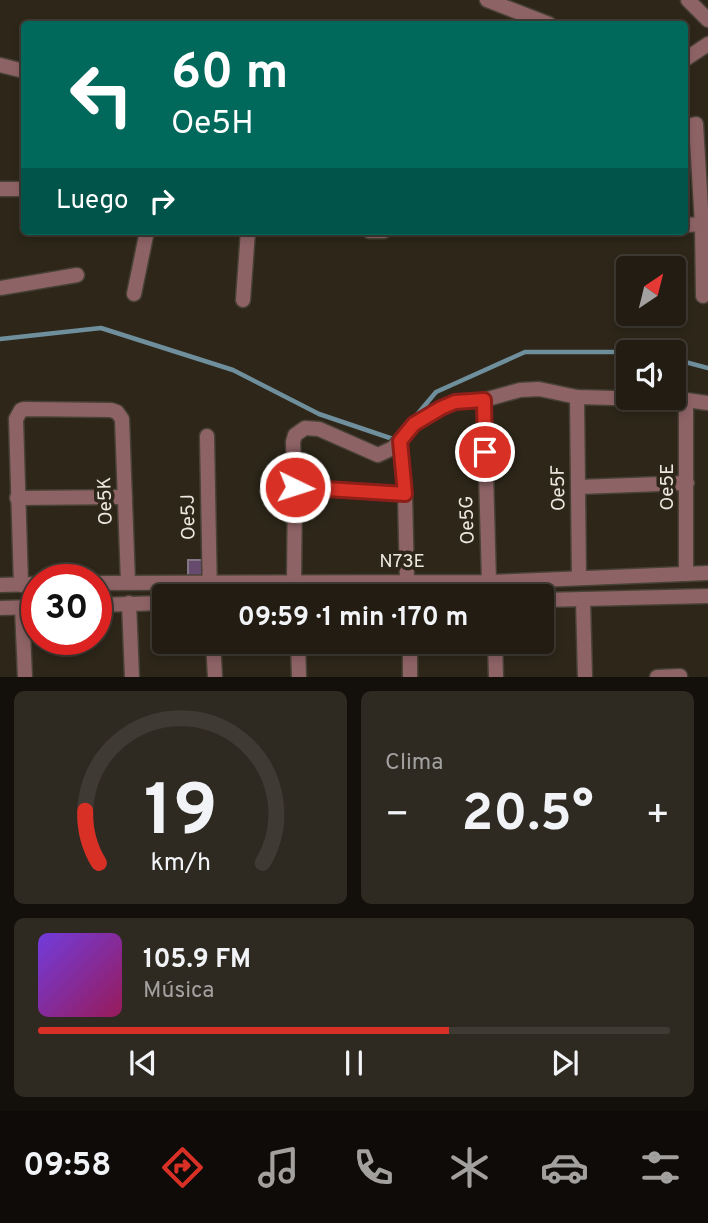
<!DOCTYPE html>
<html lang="es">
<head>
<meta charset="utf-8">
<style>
  :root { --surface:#221c13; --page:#2e2921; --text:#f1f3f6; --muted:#a2a1a0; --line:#3f3a33; --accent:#d93025 }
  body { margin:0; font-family:Overpass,sans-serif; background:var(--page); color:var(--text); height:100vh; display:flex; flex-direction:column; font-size:26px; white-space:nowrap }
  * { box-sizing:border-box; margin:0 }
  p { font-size:23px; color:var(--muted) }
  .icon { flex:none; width:38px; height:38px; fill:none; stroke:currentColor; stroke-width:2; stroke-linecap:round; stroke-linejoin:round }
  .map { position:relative; height:677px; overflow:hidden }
  .sheet { display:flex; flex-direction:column; gap:14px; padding:14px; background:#130f0a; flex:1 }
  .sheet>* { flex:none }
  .guide { position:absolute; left:21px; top:21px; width:667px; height:214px; border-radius:7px; box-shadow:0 4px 10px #0003,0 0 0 2px var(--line); background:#00695c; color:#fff; overflow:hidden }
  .needle { width:46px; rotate:35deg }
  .fabs { position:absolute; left:616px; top:256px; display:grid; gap:14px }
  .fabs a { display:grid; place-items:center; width:70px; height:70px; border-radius:7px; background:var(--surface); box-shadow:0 4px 10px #0003,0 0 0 2px var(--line); font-size:35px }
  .speed { position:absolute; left:21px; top:564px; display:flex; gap:14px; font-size:35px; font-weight:700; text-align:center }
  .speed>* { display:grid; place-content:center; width:91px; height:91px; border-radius:50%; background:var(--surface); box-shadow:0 4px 10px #0003,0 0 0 2px var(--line); line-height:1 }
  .speed .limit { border:10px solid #d22; background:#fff; color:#111 }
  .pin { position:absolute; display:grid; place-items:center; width:60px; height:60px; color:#fff; margin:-30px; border:4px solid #fff; border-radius:50%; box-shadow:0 2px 7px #0007 }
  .me { position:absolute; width:77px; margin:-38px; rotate:94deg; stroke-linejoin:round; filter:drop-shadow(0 0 5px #0008) }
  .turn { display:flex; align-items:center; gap:24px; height:147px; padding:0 35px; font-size:32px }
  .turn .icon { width:91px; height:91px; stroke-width:2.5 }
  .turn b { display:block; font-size:49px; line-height:60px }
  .then { display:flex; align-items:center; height:66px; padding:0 35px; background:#0003; gap:14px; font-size:26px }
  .big { font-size:52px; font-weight:700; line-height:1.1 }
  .sheet .card { flex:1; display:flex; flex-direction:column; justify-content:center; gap:10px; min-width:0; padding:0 24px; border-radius:10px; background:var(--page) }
  .sheet .dial { align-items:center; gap:0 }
  .dial svg { height:182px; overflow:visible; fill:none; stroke:var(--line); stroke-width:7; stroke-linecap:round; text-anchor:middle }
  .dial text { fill:var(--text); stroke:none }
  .song { display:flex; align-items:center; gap:21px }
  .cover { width:84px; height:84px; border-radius:10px; background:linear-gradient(135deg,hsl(260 70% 55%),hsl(330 70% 35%)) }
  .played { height:7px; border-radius:4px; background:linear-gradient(90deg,var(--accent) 65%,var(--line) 65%) }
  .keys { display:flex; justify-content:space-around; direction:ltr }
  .heat { display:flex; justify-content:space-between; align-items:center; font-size:38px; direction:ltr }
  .sheet .tiles { flex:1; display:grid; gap:14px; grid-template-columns:1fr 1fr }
  .card:last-child { grid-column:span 2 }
  .trip { position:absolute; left:152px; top:584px; width:402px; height:70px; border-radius:7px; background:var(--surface); box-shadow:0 4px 10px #0003,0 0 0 2px var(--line); font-weight:700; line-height:70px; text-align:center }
  .menu { display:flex; height:112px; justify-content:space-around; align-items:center; background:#0e0b08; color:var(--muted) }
  .menu .icon { width:49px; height:49px }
  .menu .on { color:var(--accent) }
  .menu b { font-size:32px; color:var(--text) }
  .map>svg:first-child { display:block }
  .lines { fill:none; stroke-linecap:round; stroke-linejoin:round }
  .stream { stroke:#6f8f9d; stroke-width:4.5 }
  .building { fill:#664b6f; stroke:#817785; stroke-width:2 }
  .minor-casing { stroke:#484135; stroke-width:17 }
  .minor { stroke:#8e6366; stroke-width:14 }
  .route-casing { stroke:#8d1f18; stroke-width:18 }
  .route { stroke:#d93025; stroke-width:12 }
  .labels { text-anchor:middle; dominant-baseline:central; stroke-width:7; stroke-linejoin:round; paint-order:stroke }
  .street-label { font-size:19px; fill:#ece7df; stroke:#2d2619 }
</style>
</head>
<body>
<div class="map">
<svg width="708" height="677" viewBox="0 0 708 677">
  <rect width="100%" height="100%" fill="#2d2619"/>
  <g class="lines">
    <!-- stream -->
    <g class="stream">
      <path d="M 0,339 L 101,328 L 233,370 L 319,414 L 396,440"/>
      <path d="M 674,359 L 708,368"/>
      <path d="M 415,417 L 436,392 L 525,352 L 645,352"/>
    </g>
  </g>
  <!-- building -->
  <rect class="building" x="188" y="560" width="15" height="20"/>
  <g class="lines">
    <!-- minor casing -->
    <g class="minor-casing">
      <g id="minor">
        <path d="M 487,0 L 549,24"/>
        <path d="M 688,0 L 708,20"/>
        <path d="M 684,60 L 708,44"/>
        <path d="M 0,65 L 24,71"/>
        <path d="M 684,127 L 696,124 L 702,225 L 703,296"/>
        <path d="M 0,189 L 24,189"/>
        <path d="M 684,225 L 708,224"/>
        <path d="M 369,231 L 384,231"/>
        <path d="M 0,288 L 77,275"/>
        <path d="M 134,294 L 147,231"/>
        <path d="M 243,300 L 248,231"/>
        <path d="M 577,397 L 579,578"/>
        <path d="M 484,400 L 489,582 L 492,597"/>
        <path d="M 207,436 L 210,597"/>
        <path d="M 400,441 L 405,494 L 407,581"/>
        <path d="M 295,487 L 405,494"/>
        <path d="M 579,487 L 687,483"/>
        <path d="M 17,498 L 125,497"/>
        <path d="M 686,574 L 686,400"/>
        <path d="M 96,583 L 489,582 L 708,573"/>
        <path d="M 0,585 L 37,584"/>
        <path d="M 21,585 L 16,419 L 21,410 L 24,409 L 111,410 L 117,412 L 122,419 L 128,582"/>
        <path d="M 296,597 L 294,582 L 295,487 L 293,442 L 295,435 L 305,428 L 319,429 L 378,455 L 393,448 L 414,424 L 441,408 L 455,402 L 484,400 L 520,390 L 539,389 L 577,397 L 686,400 L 708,403"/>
        <path d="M 583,599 L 585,677"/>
        <path d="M 542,600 L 708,596"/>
        <path d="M 129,603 L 132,677"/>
        <path d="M 96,605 L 164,603"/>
        <path d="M 0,608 L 37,607"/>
        <path d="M 22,608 L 25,677"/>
        <path d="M 213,642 L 215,677"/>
        <path d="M 298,642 L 299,677"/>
        <path d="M 495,642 L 496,677"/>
        <path d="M 410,677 L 410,642"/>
        <path d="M 657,677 L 680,676"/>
      </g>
    </g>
    <!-- minor -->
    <use href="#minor" class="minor"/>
  </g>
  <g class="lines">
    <!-- route casing -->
    <g class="route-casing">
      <path id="route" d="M 295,487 L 405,494 L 400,441 L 414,424 L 441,408 L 455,402 L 484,400 L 485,452"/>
    </g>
    <!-- route -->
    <use href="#route" class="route"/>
  </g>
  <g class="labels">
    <!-- street labels -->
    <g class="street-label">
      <text transform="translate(668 487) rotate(-90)">Oe5E</text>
      <text transform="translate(559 488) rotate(-91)">Oe5F</text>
      <text transform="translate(106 501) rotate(-92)">Oe5K</text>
      <text transform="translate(189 517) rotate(-91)">Oe5J</text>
      <text transform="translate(468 520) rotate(-92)">Oe5G</text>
      <text x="402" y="562">N73E</text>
    </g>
  </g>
</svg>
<div class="fabs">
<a><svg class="needle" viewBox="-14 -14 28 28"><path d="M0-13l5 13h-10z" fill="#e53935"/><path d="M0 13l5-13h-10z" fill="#a2a1a0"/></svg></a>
<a><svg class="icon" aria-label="sound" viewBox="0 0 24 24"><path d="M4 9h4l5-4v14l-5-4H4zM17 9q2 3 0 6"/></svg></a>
</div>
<div class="speed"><div class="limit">30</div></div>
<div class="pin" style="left:485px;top:452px;background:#d93025"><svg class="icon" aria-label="arrive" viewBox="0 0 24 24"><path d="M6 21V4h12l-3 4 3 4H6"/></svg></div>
<svg class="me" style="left:295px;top:487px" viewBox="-20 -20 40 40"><circle r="17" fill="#d93025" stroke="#fff" stroke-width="3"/><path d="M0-11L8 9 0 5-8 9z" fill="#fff"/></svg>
<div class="trip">09:59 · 1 min · 170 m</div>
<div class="guide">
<div class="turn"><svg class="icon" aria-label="left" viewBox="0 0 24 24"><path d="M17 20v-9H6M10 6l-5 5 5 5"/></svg><div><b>60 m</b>Oe5H</div></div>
<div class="then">Luego<svg class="icon" aria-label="right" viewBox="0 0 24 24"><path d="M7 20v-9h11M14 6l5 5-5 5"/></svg></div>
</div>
</div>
<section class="sheet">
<div class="tiles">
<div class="card dial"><svg viewBox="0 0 100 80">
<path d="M14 69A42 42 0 1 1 86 69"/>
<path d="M14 69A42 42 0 0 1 8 46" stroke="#d93025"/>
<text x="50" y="56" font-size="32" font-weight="700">19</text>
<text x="50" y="72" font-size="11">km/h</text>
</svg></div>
<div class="card"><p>Clima</p>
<div class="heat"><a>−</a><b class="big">20.5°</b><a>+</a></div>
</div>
<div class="card">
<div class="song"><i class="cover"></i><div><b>105.9 FM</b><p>Música</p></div></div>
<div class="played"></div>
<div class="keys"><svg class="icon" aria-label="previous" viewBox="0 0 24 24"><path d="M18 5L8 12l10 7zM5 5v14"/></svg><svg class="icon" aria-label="pause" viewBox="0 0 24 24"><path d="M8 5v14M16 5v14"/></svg><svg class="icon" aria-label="next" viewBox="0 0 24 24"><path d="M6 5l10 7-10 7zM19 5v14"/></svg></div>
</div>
</div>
</section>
<nav class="menu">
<b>09:58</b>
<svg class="icon on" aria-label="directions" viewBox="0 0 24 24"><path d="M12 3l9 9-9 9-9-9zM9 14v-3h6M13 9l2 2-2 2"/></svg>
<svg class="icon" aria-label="music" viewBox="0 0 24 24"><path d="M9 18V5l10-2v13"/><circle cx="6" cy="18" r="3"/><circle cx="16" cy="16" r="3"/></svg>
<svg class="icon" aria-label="phone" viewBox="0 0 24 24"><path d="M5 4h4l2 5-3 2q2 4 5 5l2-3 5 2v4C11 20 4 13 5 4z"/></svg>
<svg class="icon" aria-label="climate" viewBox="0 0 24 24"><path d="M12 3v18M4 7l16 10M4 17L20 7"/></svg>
<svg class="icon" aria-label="car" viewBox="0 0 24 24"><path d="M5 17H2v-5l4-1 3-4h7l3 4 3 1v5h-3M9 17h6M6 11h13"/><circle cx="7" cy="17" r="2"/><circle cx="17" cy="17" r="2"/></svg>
<svg class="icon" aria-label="filters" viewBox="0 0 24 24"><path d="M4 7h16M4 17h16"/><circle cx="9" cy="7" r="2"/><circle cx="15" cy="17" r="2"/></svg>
</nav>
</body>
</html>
